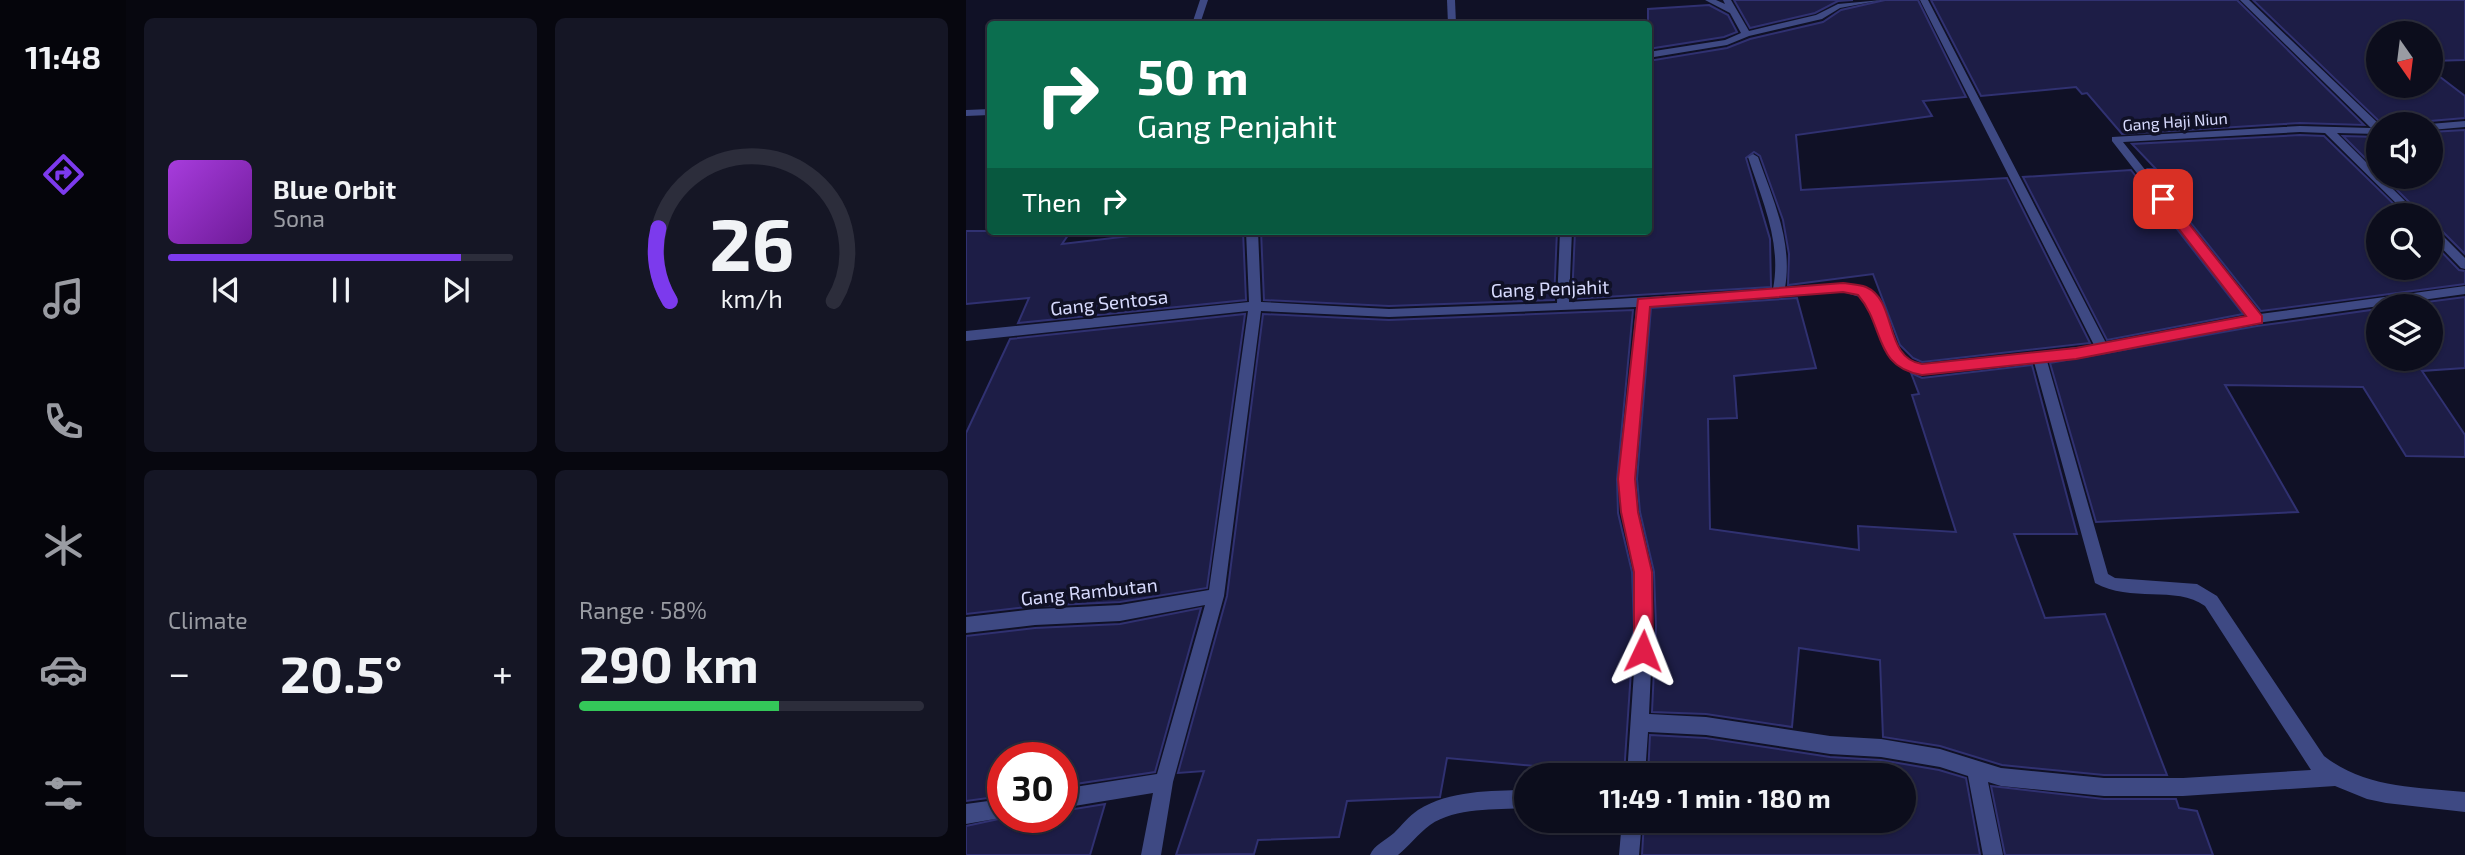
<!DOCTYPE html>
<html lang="en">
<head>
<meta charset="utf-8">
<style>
  :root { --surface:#0c0d1c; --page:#151625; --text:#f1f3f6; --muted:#9a9ca3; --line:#2c2d3b; --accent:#7c3aed }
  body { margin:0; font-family:"Exo 2",sans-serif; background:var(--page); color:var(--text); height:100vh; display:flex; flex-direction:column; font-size:26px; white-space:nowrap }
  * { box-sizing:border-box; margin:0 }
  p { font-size:23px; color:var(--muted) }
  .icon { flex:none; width:38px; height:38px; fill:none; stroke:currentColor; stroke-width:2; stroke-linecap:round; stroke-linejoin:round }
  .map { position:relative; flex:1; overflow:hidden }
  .drawer { display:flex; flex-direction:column; gap:18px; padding:18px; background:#07070f; width:840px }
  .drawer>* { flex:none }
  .top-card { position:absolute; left:21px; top:21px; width:665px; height:214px; border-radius:7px; box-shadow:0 2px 5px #0004,0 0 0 2px var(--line); background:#0b6e4f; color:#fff; overflow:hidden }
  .needle { width:46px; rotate:166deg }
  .fabs { position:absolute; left:1400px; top:21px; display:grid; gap:14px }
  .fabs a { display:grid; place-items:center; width:77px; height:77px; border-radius:50%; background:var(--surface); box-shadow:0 2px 5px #0004,0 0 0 2px var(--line); font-size:35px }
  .speed { position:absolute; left:21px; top:742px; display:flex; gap:14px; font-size:35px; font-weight:700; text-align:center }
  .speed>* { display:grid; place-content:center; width:91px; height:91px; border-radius:50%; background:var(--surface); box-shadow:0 2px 5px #0004,0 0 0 2px var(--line); line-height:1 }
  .speed .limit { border:10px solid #d22; background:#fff; color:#111 }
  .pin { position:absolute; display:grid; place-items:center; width:60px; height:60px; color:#fff; margin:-30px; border-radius:14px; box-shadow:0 4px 10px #0006 }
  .me { position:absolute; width:77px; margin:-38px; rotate:2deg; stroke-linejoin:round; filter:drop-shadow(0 0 5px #0008) }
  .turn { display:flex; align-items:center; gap:24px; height:147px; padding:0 35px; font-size:32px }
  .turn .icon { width:91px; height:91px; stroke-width:2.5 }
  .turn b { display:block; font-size:49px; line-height:60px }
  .then { display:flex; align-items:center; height:66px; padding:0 35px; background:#0003; gap:14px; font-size:26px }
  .big { font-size:52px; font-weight:700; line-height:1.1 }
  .drawer .widget { flex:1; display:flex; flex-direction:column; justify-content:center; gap:10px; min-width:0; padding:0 24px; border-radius:10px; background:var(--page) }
  .drawer .dial { align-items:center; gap:0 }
  .dial svg { height:182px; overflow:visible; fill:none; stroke:var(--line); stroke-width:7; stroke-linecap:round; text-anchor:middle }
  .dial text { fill:var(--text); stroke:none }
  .song { display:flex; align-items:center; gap:21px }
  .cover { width:84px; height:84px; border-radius:10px; background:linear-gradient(135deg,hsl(280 70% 55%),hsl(280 70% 35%)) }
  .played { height:7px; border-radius:4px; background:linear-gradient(90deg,var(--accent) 85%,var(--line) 85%) }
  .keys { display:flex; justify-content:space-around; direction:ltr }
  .heat { display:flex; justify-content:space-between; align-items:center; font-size:38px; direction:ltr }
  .charge { height:10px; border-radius:5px; background:linear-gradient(90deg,#34c759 58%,var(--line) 0) }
  .drawer .tiles { flex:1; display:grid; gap:18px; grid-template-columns:repeat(2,1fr) }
  .trip { position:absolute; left:548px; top:763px; width:402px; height:70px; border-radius:35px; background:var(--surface); box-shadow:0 2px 5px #0004,0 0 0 2px var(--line); font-weight:700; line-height:70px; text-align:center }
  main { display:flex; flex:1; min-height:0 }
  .dock { display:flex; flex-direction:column; width:126px; justify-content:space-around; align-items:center; background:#05050b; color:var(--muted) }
  .dock .icon { width:49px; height:49px }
  .dock .selected { color:var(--accent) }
  .dock b { font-size:32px; color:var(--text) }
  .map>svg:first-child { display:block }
  .building { fill:#1d1d46; stroke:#303171; stroke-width:2 }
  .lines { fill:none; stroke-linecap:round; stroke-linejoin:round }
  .street { fill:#3e4983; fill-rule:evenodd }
  .route { fill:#e11d48; stroke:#92132f; stroke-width:2 }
  .labels { text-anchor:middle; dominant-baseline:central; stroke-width:7; stroke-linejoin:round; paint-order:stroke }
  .far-street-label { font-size:16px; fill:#d7dafd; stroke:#101126 }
  .street-label { font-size:19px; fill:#d7dafd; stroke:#101126 }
</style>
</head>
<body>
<main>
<nav class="dock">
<b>11:48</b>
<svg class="icon selected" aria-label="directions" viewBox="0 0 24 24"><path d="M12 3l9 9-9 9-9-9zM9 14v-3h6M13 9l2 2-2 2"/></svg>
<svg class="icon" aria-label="music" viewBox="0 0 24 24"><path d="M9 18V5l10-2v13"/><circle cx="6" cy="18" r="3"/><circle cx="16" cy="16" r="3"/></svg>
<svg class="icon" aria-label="phone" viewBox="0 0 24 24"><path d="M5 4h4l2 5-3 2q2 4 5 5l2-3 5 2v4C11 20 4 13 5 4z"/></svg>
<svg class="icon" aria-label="climate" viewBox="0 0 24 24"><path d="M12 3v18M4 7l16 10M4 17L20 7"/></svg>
<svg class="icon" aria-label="car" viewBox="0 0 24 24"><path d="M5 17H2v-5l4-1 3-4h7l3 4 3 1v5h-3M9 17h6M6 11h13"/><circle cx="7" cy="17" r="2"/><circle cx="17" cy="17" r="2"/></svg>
<svg class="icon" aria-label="filters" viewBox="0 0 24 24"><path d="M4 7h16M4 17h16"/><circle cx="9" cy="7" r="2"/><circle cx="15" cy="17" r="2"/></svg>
</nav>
<section class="drawer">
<div class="tiles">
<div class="widget">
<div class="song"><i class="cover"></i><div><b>Blue Orbit</b><p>Sona</p></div></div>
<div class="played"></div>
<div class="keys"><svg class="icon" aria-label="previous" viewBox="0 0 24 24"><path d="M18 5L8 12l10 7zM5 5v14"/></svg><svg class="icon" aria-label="pause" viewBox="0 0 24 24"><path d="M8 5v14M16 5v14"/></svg><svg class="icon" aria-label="next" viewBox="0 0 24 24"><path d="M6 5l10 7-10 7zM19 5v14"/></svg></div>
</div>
<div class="widget dial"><svg viewBox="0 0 100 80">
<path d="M14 69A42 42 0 1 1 86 69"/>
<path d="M14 69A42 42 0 0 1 9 37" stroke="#7c3aed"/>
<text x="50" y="56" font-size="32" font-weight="700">26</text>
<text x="50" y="72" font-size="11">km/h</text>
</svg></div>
<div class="widget"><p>Climate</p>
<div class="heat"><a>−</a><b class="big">20.5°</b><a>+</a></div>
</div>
<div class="widget"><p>Range · 58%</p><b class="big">290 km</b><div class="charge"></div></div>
</div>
</section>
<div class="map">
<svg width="1499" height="855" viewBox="0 0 1499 855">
  <rect width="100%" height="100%" fill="#101126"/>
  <!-- building -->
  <g class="building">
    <path d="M 768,0 L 887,0 L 872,1 L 849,13 L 784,28 Z"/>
    <path d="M 919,0 L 952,0 L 1000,97 L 957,101 L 966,116 L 830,135 L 835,190 L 1041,178 L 1124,343 L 956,362 L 947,358 L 934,345 L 907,274 L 822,285 L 823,254 L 817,220 L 794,156 L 788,152 L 780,158 L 804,239 L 805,287 L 606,299 L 609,231 L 682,231 L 682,61 L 761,48 L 784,39 L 857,22 L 875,10 Z"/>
    <path d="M 965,0 L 1271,0 L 1398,125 L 1334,123 L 1156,134 L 1121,93 L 1116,94 L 1110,87 L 1015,96 Z"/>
    <path d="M 1287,0 L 1499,0 L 1499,60 L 1465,61 L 1465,33 L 1412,33 L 1412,86 L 1465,86 L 1465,70 L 1499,96 L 1499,118 L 1464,121 L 1461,124 L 1416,124 Z"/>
    <path d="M 743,5 L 762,15 L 771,32 L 758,37 L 682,49 L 682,9 Z"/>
    <path d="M 1499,130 L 1499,254 L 1471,226 L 1465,225 L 1465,215 L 1456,215 L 1418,177 L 1465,177 L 1465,132 Z"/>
    <path d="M 1334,135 L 1358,136 L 1439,215 L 1412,215 L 1412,268 L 1465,268 L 1465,241 L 1493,270 L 1499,271 L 1499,284 L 1295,311 L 1182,169 L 1190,169 L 1166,144 Z"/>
    <path d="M 1377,136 L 1412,137 L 1412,171 Z"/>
    <path d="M 1165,170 L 1277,314 L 1141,340 L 1057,177 Z"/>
    <path d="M 0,231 L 105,231 L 96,244 L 206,231 L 277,231 L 280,300 L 52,323 L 63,298 L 0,304 Z"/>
    <path d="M 295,231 L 591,231 L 588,300 L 423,306 L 298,300 Z"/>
    <path d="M 1499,297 L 1499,368 L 1456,371 L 1499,435 L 1499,457 L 1440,456 L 1397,387 L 1259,385 L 1332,512 L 1130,522 L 1084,363 L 1291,326 L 1412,309 L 1412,359 L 1465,359 L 1465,306 L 1430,306 Z"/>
    <path d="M 831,298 L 850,368 L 768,376 L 771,418 L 742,419 L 744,529 L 893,550 L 892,526 L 990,532 L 946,395 L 953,394 L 945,373 L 956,378 L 1066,365 L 1111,534 L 1048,534 L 1079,618 L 1139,614 L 1201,775 L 1138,775 L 1036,765 L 974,746 L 917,737 L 914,660 L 833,648 L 826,727 L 740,714 L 686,712 L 690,627 L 688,572 L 674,512 L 671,479 L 685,308 Z"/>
    <path d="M 667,310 L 651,479 L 652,513 L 666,572 L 668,627 L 658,774 L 481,758 L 474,797 L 381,801 L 373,837 L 292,840 L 288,854 L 210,855 L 238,771 L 212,773 L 261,596 L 297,314 L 423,320 Z"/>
    <path d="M 279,314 L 241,588 L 154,602 L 69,606 L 0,614 L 0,433 L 44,339 Z"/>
    <path d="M 235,608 L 189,772 L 96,786 L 96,758 L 37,758 L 37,796 L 0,801 L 0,636 L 69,628 L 154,624 Z"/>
    <path d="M 684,735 L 740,738 L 864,757 L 915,760 L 973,770 L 1000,778 L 1014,855 L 676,855 L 678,821 L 938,821 L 938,775 L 682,775 Z"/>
    <path d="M 1025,786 L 1138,799 L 1210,799 L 1213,808 L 1231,811 L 1247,855 L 1039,855 Z"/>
    <path d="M 139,804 L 124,855 L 0,855 L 0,826 L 42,817 L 96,817 L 96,811 Z"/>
  </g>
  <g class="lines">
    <!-- street -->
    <g class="street">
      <path d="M 234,0 L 242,0 L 234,24 L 226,24 Z"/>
      <path d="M 481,0 L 489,0 L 490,24 L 482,24 Z"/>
      <path d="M 739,0 L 750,0 L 759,4 L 757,0 L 765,0 L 783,31 L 850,15 L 872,4 L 916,0 L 874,8 L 856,19 L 783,36 L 761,45 L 682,58 L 682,52 L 759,40 L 775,33 L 764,13 Z"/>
      <path d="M 954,0 L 962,0 L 1140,343 L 1282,316 L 1146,141 L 1146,137 L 1334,126 L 1405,128 L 1274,0 L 1283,0 L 1413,124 L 1412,134 L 1371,133 L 1453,215 L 1442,215 L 1359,133 L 1334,132 L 1157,142 L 1294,314 L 1499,286 L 1499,294 L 1291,323 L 1110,358 L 1081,361 L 1142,574 L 1149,578 L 1231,584 L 1251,596 L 1358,756 C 1399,788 1449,787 1499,792 L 1499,812 L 1420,803 L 1401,799 L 1369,786 L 1217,796 L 1138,796 L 1035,786 L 1022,782 L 1037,855 L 1017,855 L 1002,776 L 974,767 L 915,757 L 864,754 L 740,735 L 682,732 L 679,775 L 661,775 L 671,627 L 669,572 L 655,512 L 654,479 L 670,307 L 423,317 L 295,311 L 258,596 L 207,782 L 195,855 L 175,855 L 187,793 L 96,808 L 96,789 L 191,774 L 239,605 L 154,621 L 69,625 L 0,633 L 0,617 L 69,609 L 154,605 L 243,590 L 282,311 L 0,341 L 0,331 L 283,302 L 280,231 L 292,231 L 295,302 L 423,309 L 591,303 L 594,231 L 606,231 L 603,302 L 807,289 C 816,243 796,200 782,157 L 787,154 L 792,157 C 807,199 827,242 819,288 L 877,284 L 906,292 C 921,317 925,356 956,365 L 1128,345 ZM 877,292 L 897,298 C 916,334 911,361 956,375 L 1068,362 L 1129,583 C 1164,603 1210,585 1239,606 L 1345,770 L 1217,778 L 1138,778 L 1035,768 L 974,749 L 915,739 L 864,736 L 740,717 L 683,714 L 687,627 L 685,572 L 671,512 L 668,479 L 683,306 Z"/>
      <path d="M 405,19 L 409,22 L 408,24 L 365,24 L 369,21 Z"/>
      <path d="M 24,109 L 24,115 L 0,116 L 0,110 Z"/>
      <path d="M 1499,121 L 1499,127 L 1465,130 L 1464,124 Z"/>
      <path d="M 1465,227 L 1469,228 L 1499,258 L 1499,269 L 1495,268 L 1465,237 Z"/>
      <path d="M 560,790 L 560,808 C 529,810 490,807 464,825 C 452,834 443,846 432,855 L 404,855 C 408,845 420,840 428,833 C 436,825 443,816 452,810 C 484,790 524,791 560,790 Z"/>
      <path d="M 37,799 L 37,817 L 40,817 L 0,824 L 0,804 Z"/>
      <path d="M 656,821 L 676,821 L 673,855 L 653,855 Z"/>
    </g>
  </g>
  <!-- route -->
  <path class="route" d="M 1197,195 L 1201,196 L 1296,316 L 1296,323 L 1110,359 L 956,375 C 907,367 919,326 892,295 L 877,292 L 684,307 L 669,479 L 672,512 L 686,572 L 687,651 L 684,658 L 677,660 L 671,658 L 668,651 L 668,572 L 655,512 L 652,479 L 672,299 L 877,283 C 884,284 893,284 900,287 C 932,301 917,358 956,364 L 1110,348 L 1280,316 L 1192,202 L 1190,199 Z"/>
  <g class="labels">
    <!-- far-street labels -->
    <g class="far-street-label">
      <text transform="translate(1209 121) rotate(-4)">Gang Haji Niun</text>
    </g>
    <!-- street labels -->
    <g class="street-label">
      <text transform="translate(584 288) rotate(-2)">Gang Penjahit</text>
      <text transform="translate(143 302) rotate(-6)">Gang Sentosa</text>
      <text transform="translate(123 591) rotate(-6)">Gang Rambutan</text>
    </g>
  </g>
</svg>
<div class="fabs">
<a><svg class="needle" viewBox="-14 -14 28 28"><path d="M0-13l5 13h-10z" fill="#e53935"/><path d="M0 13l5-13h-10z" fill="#9a9ca3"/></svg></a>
<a><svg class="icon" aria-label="sound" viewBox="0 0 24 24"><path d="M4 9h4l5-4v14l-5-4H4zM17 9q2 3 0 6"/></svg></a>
<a><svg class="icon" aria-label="search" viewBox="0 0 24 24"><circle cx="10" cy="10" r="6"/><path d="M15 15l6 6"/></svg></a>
<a><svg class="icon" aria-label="layers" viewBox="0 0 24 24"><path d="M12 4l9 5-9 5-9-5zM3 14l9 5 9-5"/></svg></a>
</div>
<div class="speed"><div class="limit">30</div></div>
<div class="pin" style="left:1197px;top:199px;background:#d93025"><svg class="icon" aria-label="arrive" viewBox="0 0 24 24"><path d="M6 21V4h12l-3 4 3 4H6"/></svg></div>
<svg class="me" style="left:677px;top:651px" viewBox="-20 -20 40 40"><path d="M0-17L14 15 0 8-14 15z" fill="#e11d48" stroke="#fff" stroke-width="4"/></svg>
<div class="trip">11:49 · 1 min · 180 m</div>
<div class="top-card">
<div class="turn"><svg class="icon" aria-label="right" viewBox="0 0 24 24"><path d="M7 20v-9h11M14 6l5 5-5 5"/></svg><div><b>50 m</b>Gang Penjahit</div></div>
<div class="then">Then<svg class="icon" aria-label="right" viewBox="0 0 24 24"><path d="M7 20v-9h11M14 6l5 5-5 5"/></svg></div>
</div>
</div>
</main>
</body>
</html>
